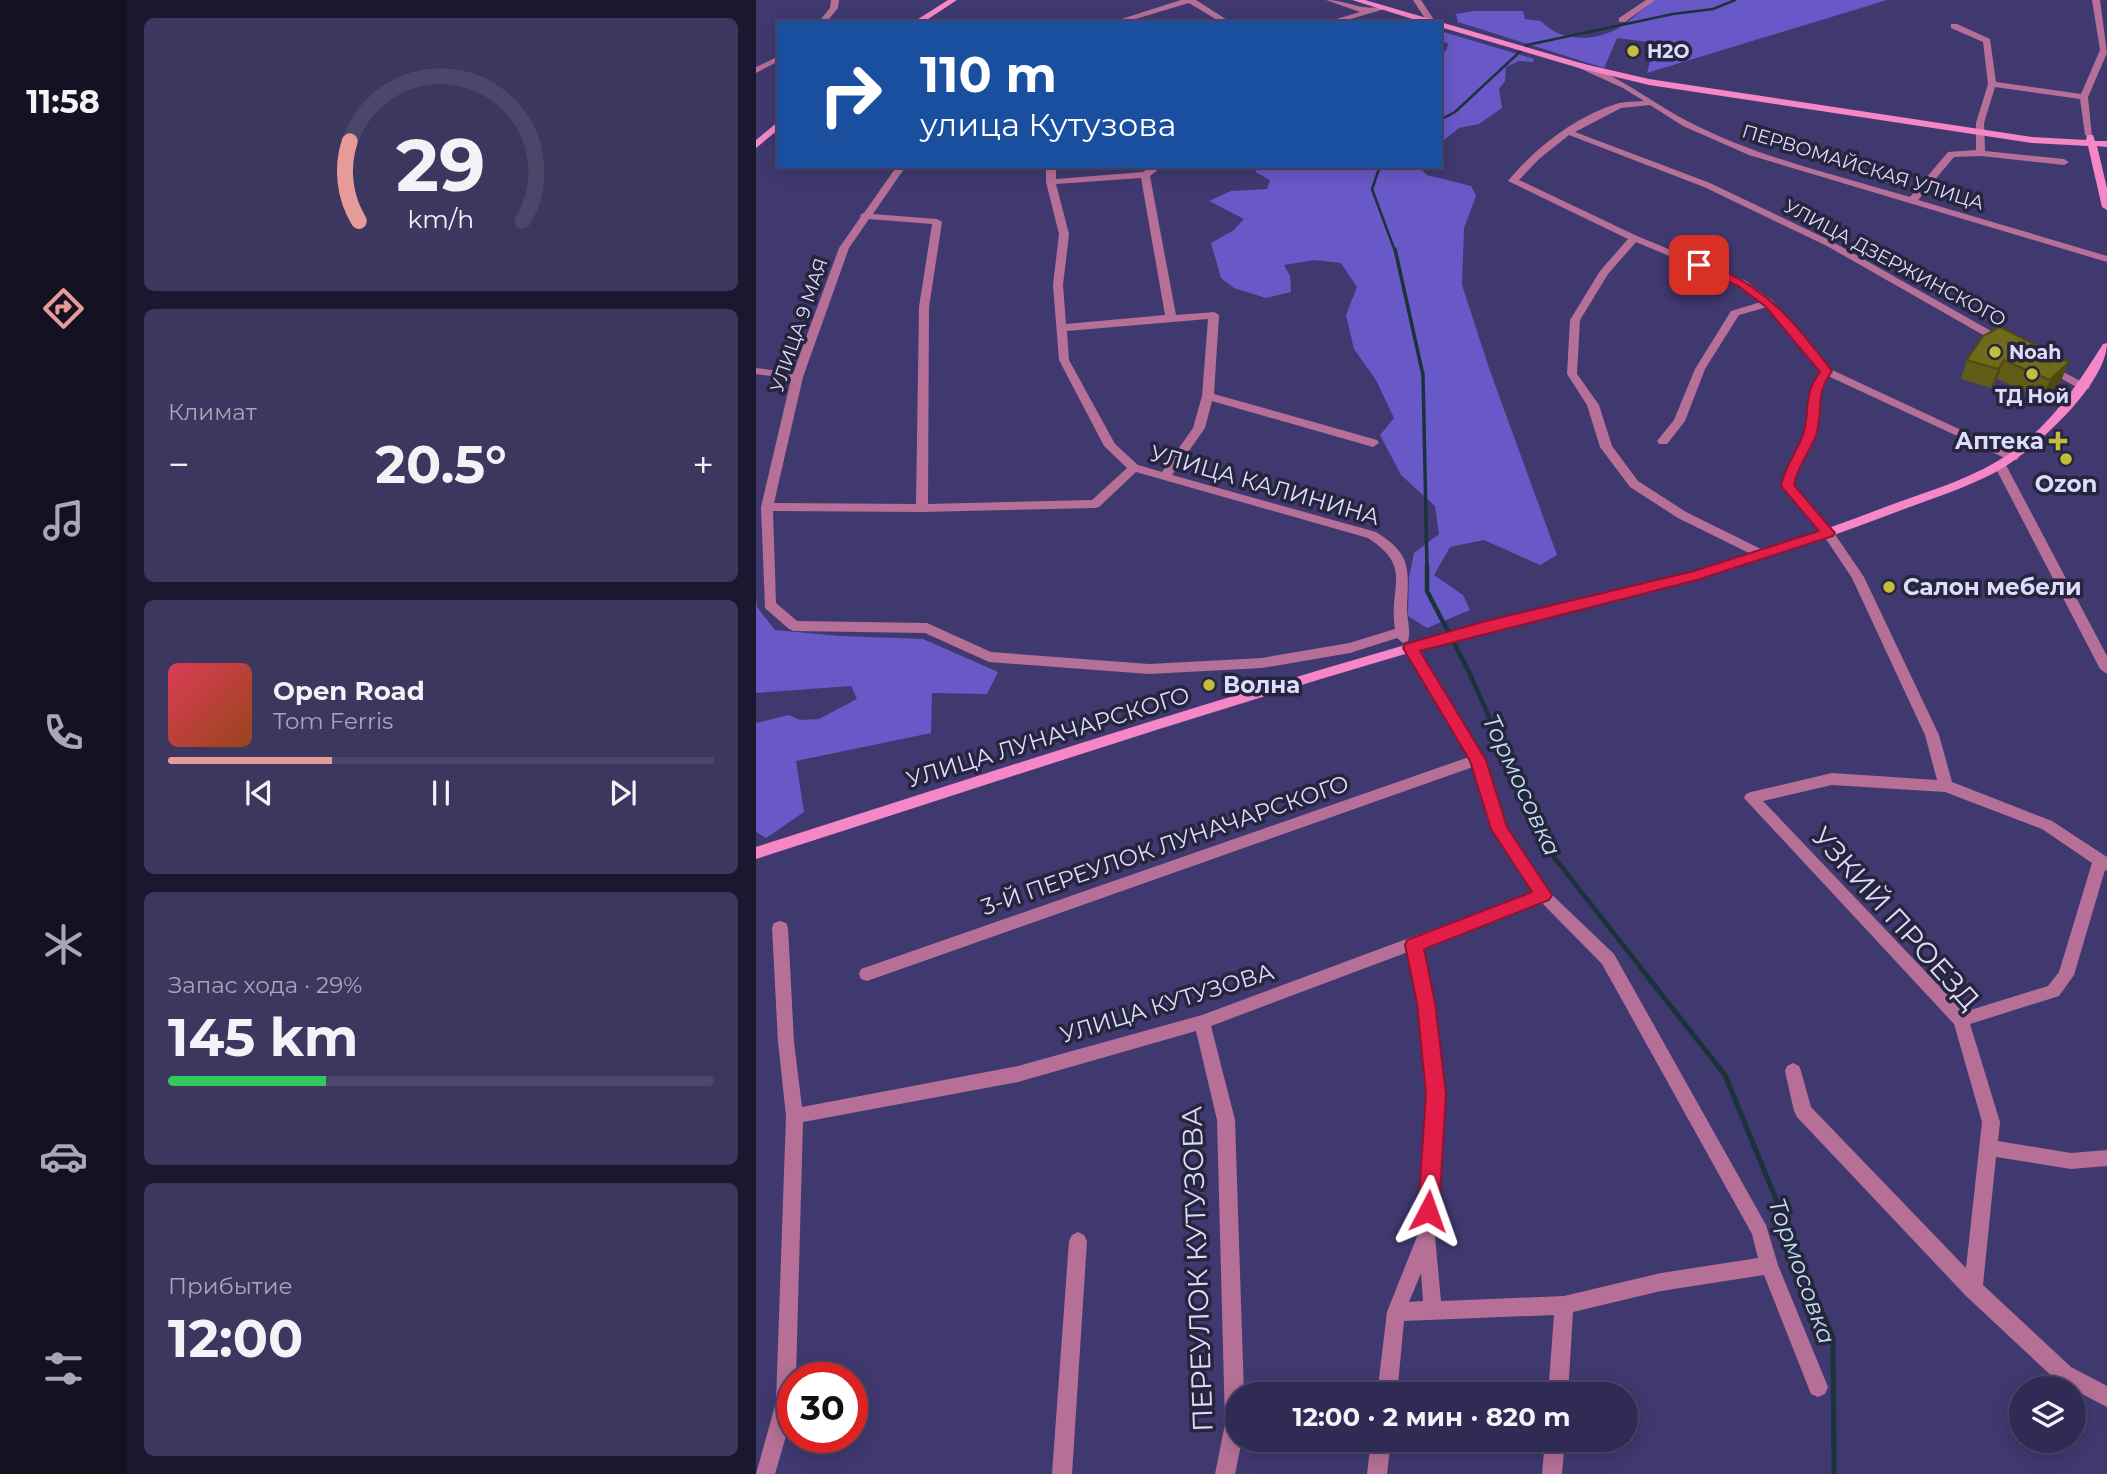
<!DOCTYPE html>
<html lang="ru">
<head>
<meta charset="utf-8">
<style>
  :root { --surface:#2f2b54; --page:#3b375e; --text:#f1f3f6; --muted:#a7a7b8; --line:#4a476b; --accent:#e69b98 }
  body { margin:0; font-family:Montserrat,sans-serif; background:var(--page); color:var(--text); height:100vh; display:flex; flex-direction:column; font-size:26px; white-space:nowrap }
  * { box-sizing:border-box; margin:0 }
  p { font-size:23px; color:var(--muted) }
  .icon { flex:none; width:38px; height:38px; fill:none; stroke:currentColor; stroke-width:2; stroke-linecap:round; stroke-linejoin:round }
  .map { position:relative; flex:1; overflow:hidden }
  .details { display:flex; flex-direction:column; gap:18px; padding:18px; background:#1a182e; width:630px }
  .details>* { flex:none }
  .guide { position:absolute; left:21px; top:21px; width:665px; height:147px; border-radius:0px; box-shadow:0 4px 18px #0003,0 0 0 2px var(--line); background:#1a4fa0; color:#fff; overflow:hidden }
  .fabs { position:absolute; left:1253px; top:1376px; display:grid; gap:14px }
  .fabs a { display:grid; place-items:center; width:77px; height:77px; border-radius:50%; background:var(--surface); box-shadow:0 4px 18px #0003,0 0 0 2px var(--line); font-size:35px }
  .speed { position:absolute; left:21px; top:1362px; display:flex; gap:14px; font-size:35px; font-weight:700; text-align:center }
  .speed>* { display:grid; place-content:center; width:91px; height:91px; border-radius:50%; background:var(--surface); box-shadow:0 4px 18px #0003,0 0 0 2px var(--line); line-height:1 }
  .speed .limit { border:10px solid #d22; background:#fff; color:#111 }
  .pin { position:absolute; display:grid; place-items:center; width:60px; height:60px; color:#fff; margin:-30px; border-radius:14px; box-shadow:0 4px 10px #0006 }
  .me { position:absolute; width:77px; margin:-38px; rotate:4deg; stroke-linejoin:round; filter:drop-shadow(0 0 5px #0008) }
  .turn { display:flex; align-items:center; gap:24px; height:147px; padding:0 28px; font-size:32px }
  .turn .icon { width:91px; height:91px; stroke-width:2.5 }
  .turn b { display:block; font-size:49px; line-height:60px }
  .big { font-size:52px; font-weight:700; line-height:1.1 }
  .details .widget { flex:1; display:flex; flex-direction:column; justify-content:center; gap:10px; min-width:0; padding:0 24px; border-radius:10px; background:var(--page) }
  .details .dial { align-items:center; gap:0 }
  .dial svg { height:182px; overflow:visible; fill:none; stroke:var(--line); stroke-width:7; stroke-linecap:round; text-anchor:middle }
  .dial text { fill:var(--text); stroke:none }
  .song { display:flex; align-items:center; gap:21px }
  .cover { width:84px; height:84px; border-radius:10px; background:linear-gradient(135deg,hsl(350 70% 55%),hsl(20 70% 35%)) }
  .played { height:7px; border-radius:4px; background:linear-gradient(90deg,var(--accent) 30%,var(--line) 30%) }
  .keys { display:flex; justify-content:space-around; direction:ltr }
  .heat { display:flex; justify-content:space-between; align-items:center; font-size:38px; direction:ltr }
  .charge { height:10px; border-radius:5px; background:linear-gradient(90deg,#34c759 29%,var(--line) 0) }
  .trip { position:absolute; left:469px; top:1382px; width:413px; height:70px; border-radius:35px; background:var(--surface); box-shadow:0 4px 18px #0003,0 0 0 2px var(--line); font-weight:700; line-height:70px; text-align:center }
  main { display:flex; flex:1; min-height:0 }
  .dock { display:flex; flex-direction:column; width:126px; justify-content:space-around; align-items:center; background:#131122; color:var(--muted) }
  .dock .icon { width:49px; height:49px }
  .dock .current { color:var(--accent) }
  .dock b { font-size:32px; color:var(--text) }
  .map>svg:first-child { display:block }
  .forest { fill:#6959c8 }
  .lines { fill:none; stroke-linecap:round; stroke-linejoin:round }
  .stream-far3 { stroke:#1b323b; stroke-width:2.5 }
  .stream-far2 { stroke:#1b323b; stroke-width:3.5 }
  .stream-far1 { stroke:#1b323b; stroke-width:4.5 }
  .stream { stroke:#1b323b; stroke-width:5 }
  .street { fill:#b67097; fill-rule:evenodd }
  .secondary { fill:#f687c7; fill-rule:evenodd }
  .wall { fill:#605c16 }
  .shaded-wall { fill:#4e4b12 }
  .building { fill:#706b1a; stroke:#4e4b12; stroke-width:2 }
  .route { fill:#e11d48; stroke:#92132f; stroke-width:2 }
  .poi-dot { fill:#c4bc3d; stroke:#27253e; stroke-width:2.5 }
  .labels { text-anchor:middle; dominant-baseline:central; stroke-width:7; stroke-linejoin:round; paint-order:stroke }
  .far-poi-label { font-size:19px; font-weight:bold; fill:#dddcfd; stroke:#27253e; text-anchor:start }
  .far-street-label { font-size:19px; fill:#dddcfd; stroke:#27253e }
  .poi-label { font-size:23px; font-weight:bold; fill:#dddcfd; stroke:#27253e; text-anchor:start }
  .street-label { font-size:23px; fill:#dddcfd; stroke:#27253e }
  .water-label { font-size:24px; font-style:italic; fill:#bfe0ed; stroke:#27253e }
  .near-street-label { font-size:28px; fill:#dddcfd; stroke:#27253e }
</style>
</head>
<body>
<main>
<nav class="dock">
<b>11:58</b>
<svg class="icon current" aria-label="directions" viewBox="0 0 24 24"><path d="M12 3l9 9-9 9-9-9zM9 14v-3h6M13 9l2 2-2 2"/></svg>
<svg class="icon" aria-label="music" viewBox="0 0 24 24"><path d="M9 18V5l10-2v13"/><circle cx="6" cy="18" r="3"/><circle cx="16" cy="16" r="3"/></svg>
<svg class="icon" aria-label="phone" viewBox="0 0 24 24"><path d="M5 4h4l2 5-3 2q2 4 5 5l2-3 5 2v4C11 20 4 13 5 4z"/></svg>
<svg class="icon" aria-label="climate" viewBox="0 0 24 24"><path d="M12 3v18M4 7l16 10M4 17L20 7"/></svg>
<svg class="icon" aria-label="car" viewBox="0 0 24 24"><path d="M5 17H2v-5l4-1 3-4h7l3 4 3 1v5h-3M9 17h6M6 11h13"/><circle cx="7" cy="17" r="2"/><circle cx="17" cy="17" r="2"/></svg>
<svg class="icon" aria-label="filters" viewBox="0 0 24 24"><path d="M4 7h16M4 17h16"/><circle cx="9" cy="7" r="2"/><circle cx="15" cy="17" r="2"/></svg>
</nav>
<section class="details">
<div class="widget dial"><svg viewBox="0 0 100 80">
<path d="M14 69A42 42 0 1 1 86 69"/>
<path d="M14 69A42 42 0 0 1 10 34" stroke="#e69b98"/>
<text x="50" y="56" font-size="32" font-weight="700">29</text>
<text x="50" y="72" font-size="11">km/h</text>
</svg></div>
<div class="widget"><p>Климат</p>
<div class="heat"><a>−</a><b class="big">20.5°</b><a>+</a></div>
</div>
<div class="widget">
<div class="song"><i class="cover"></i><div><b>Open Road</b><p>Tom Ferris</p></div></div>
<div class="played"></div>
<div class="keys"><svg class="icon" aria-label="previous" viewBox="0 0 24 24"><path d="M18 5L8 12l10 7zM5 5v14"/></svg><svg class="icon" aria-label="pause" viewBox="0 0 24 24"><path d="M8 5v14M16 5v14"/></svg><svg class="icon" aria-label="next" viewBox="0 0 24 24"><path d="M6 5l10 7-10 7zM19 5v14"/></svg></div>
</div>
<div class="widget"><p>Запас хода · 29%</p><b class="big">145 km</b><div class="charge"></div></div>
<div class="widget"><p>Прибытие</p><b class="big">12:00</b></div>
</section>
<div class="map">
<svg width="1351" height="1474" viewBox="0 0 1351 1474">
  <rect width="100%" height="100%" fill="#3f3970"/>
  <!-- forest -->
  <g class="forest">
    <path d="M 898,0 L 1131,0 L 891,73 L 899,43 L 861,38 L 848,68 L 702,22 L 700,14 L 717,11 L 767,11 L 769,19 L 785,21 C 803,41 835,42 859,30 C 873,23 886,9 898,0 Z"/>
    <path d="M 684,31 L 778,59 L 777,62 L 763,61 L 750,67 L 749,81 L 743,89 L 746,108 L 723,124 L 703,128 L 684,143 L 684,54 L 690,51 L 692,44 L 684,40 Z"/>
    <path d="M 505,166 L 662,166 L 671,175 L 715,186 L 720,196 L 708,228 L 706,285 L 734,371 L 801,555 L 784,565 L 728,540 L 694,547 L 678,575 L 707,595 L 714,610 L 671,628 L 652,616 L 653,578 L 658,553 L 683,534 L 679,506 L 645,475 L 624,435 L 638,418 L 620,380 L 598,349 L 590,315 L 601,287 L 585,263 L 558,260 L 528,265 L 534,276 L 535,292 L 510,298 L 478,288 L 465,278 L 455,243 L 478,230 L 488,219 L 453,201 L 475,191 L 511,189 L 514,180 L 499,172 Z"/>
    <path d="M 0,597 L 1,607 L 19,630 L 84,636 L 167,639 L 242,672 L 231,694 L 176,693 L 175,733 L 40,761 L 48,812 L 10,838 L 0,832 L 0,723 L 33,715 L 44,720 L 63,719 L 101,699 L 95,686 L 0,693 Z"/>
  </g>
  <g class="lines">
    <!-- stream-far3 -->
    <g class="stream-far3">
      <path d="M 684,120 L 699,112 L 771,45 L 917,14 L 957,9 L 979,0"/>
      <path d="M 624,166 L 616,189 L 639,251"/>
    </g>
    <!-- stream-far2 -->
    <path class="stream-far2" d="M 639,249 L 667,375 L 671,568"/>
    <!-- stream-far1 -->
    <path class="stream-far1" d="M 671,566 L 671,591 L 713,672 L 794,852 L 885,968"/>
    <!-- stream -->
    <path class="stream" d="M 884,967 L 969,1075 L 1077,1338 L 1078,1474"/>
    <!-- street -->
    <g class="street">
      <path d="M 75,0 L 83,0 L 82,8 L 70,23 L 62,23 L 74,8 Z"/>
      <path d="M 425,0 L 440,0 L 476,23 L 466,23 L 433,3 L 366,23 L 353,23 Z"/>
      <path d="M 570,0 C 593,0 604,12 628,6 L 632,8 L 581,23 L 567,23 L 604,12 Z"/>
      <path d="M 657,0 L 665,0 L 680,23 L 672,23 Z"/>
      <path d="M 890,0 L 899,0 L 869,22 L 863,22 L 863,18 Z"/>
      <path d="M 1336,0 L 1344,0 L 1351,53 L 1332,97 L 1336,137 L 1329,135 L 1324,99 L 1239,87 L 1228,123 L 1229,151 L 1308,159 L 1313,162 L 1308,165 L 1225,156 L 1198,157 L 1162,200 L 1351,256 L 1351,262 L 993,155 L 927,126 L 894,105 L 865,108 L 819,132 L 954,183 L 1077,242 L 1251,340 L 1251,344 L 1243,344 L 1071,246 L 948,187 L 813,135 L 783,159 L 763,180 L 881,236 L 990,281 L 1017,301 L 1074,369 L 1263,457 L 1261,460 L 1253,460 L 1072,376 L 1065,396 L 1059,435 L 1037,485 L 1076,530 L 1108,577 L 1183,735 L 1196,782 L 1296,821 L 1351,857 L 1351,871 L 1349,870 L 1318,975 L 1303,996 L 1214,1024 L 1244,1122 L 1242,1141 L 1315,1153 L 1351,1150 L 1351,1166 L 1315,1169 L 1240,1157 L 1227,1285 L 1315,1367 L 1351,1386 L 1351,1407 L 1301,1381 L 1210,1296 L 1041,1117 L 1038,1111 L 1029,1071 L 1031,1066 L 1037,1063 L 1043,1066 L 1045,1071 L 1055,1107 L 1210,1268 L 1226,1122 L 1198,1024 L 988,798 L 990,794 L 995,792 L 1076,773 L 1181,780 L 1169,735 L 1096,578 L 1068,536 L 1025,486 L 1047,435 L 1055,388 L 1064,371 L 1011,307 L 983,315 L 949,369 L 929,421 L 911,444 L 903,444 L 901,441 L 918,420 L 939,369 L 975,311 L 1005,302 L 982,285 L 880,242 L 852,274 L 824,320 L 821,374 L 843,405 L 856,446 L 882,481 L 930,512 L 1011,552 L 1013,555 L 1007,559 L 1003,558 L 922,518 L 874,487 L 844,447 L 831,405 L 811,374 L 814,320 L 844,271 L 872,239 L 752,181 C 779,148 819,117 860,104 C 869,101 879,102 888,101 L 867,88 L 823,68 L 822,66 L 826,63 C 866,77 897,104 935,123 C 1004,158 1080,175 1154,197 L 1192,152 L 1220,150 L 1220,123 L 1232,84 L 1227,42 L 1195,28 L 1195,24 L 1201,24 L 1234,39 L 1240,82 L 1325,94 L 1344,50 ZM 1076,785 L 1189,792 L 1286,829 L 1336,863 L 1303,972 L 1292,986 L 1208,1012 L 1007,801 Z"/>
      <path d="M 23,56 L 23,61 L 0,73 L 0,67 Z"/>
      <path d="M 141,166 L 150,166 L 117,214 L 181,219 L 186,222 L 173,307 L 172,504 L 336,500 L 371,468 L 348,446 L 303,360 L 297,285 L 303,234 L 290,182 L 290,166 L 300,166 L 300,179 L 387,172 L 396,166 L 407,166 L 394,176 L 420,315 L 458,312 L 463,315 L 458,394 L 621,440 L 623,443 L 617,447 L 456,401 L 449,428 L 416,475 L 620,532 C 657,555 652,569 651,608 C 651,619 655,632 652,641 L 647,643 L 641,638 L 594,653 L 506,668 L 393,674 L 233,662 L 169,633 L 38,631 L 33,629 L 9,608 L 5,507 L 35,379 L 0,374 L 0,368 L 37,373 L 83,248 L 104,218 L 105,214 L 108,213 ZM 385,178 L 409,315 L 310,324 L 307,285 L 313,234 L 300,184 ZM 113,219 L 176,224 L 163,307 L 160,504 L 18,503 L 47,377 L 93,248 ZM 452,319 L 446,396 L 437,428 L 406,472 L 382,465 L 359,444 L 313,360 L 311,331 ZM 380,472 L 612,538 C 658,568 632,586 639,629 L 593,643 L 506,658 L 393,664 L 235,652 L 171,623 L 41,621 L 20,603 L 17,511 L 166,512 L 339,508 L 343,507 Z"/>
      <path d="M 1292,364 L 1332,385 L 1334,387 L 1332,389 L 1324,389 L 1288,369 L 1287,367 Z"/>
      <path d="M 1244,461 L 1250,465 L 1351,656 L 1351,674 L 1344,669 L 1238,465 Z"/>
      <path d="M 654,643 L 659,645 L 729,760 L 750,827 L 792,891 L 858,954 L 1010,1225 L 1022,1265 L 1072,1387 L 1069,1394 L 1062,1397 L 1055,1394 L 1008,1275 L 905,1291 L 817,1312 L 812,1395 L 792,1395 L 798,1315 L 648,1321 L 641,1395 L 621,1395 L 631,1312 L 662,1234 L 672,1094 L 662,1003 L 652,952 L 455,1026 L 479,1120 L 488,1395 L 481,1395 L 481,1440 L 486,1440 L 479,1474 L 459,1474 L 469,1424 L 461,1120 L 440,1031 L 262,1082 L 47,1122 L 40,1377 L 37,1377 L 37,1412 L 19,1474 L 0,1474 L 20,1402 L 30,1116 L 22,1042 L 16,928 L 18,923 L 24,921 L 30,923 L 32,928 L 38,1042 L 46,1107 L 262,1066 L 446,1015 L 777,892 L 736,829 L 717,767 L 111,981 L 105,979 L 103,974 L 105,969 L 713,757 L 647,648 ZM 785,902 L 846,964 L 996,1234 L 1002,1258 L 905,1273 L 808,1296 L 685,1301 L 679,1237 L 688,1094 L 678,1003 L 666,947 ZM 665,1273 L 667,1301 L 653,1302 Z"/>
      <path d="M 322,1232 L 328,1235 L 331,1241 L 316,1474 L 296,1474 L 313,1241 L 316,1235 Z"/>
      <path d="M 615,1440 L 635,1440 L 631,1474 L 611,1474 Z"/>
      <path d="M 789,1440 L 809,1440 L 806,1474 L 786,1474 Z"/>
    </g>
    <!-- secondary -->
    <g class="secondary">
      <path d="M 192,0 L 201,0 L 166,23 L 156,23 Z"/>
      <path d="M 596,0 L 609,0 L 828,64 L 893,79 L 1276,137 L 1330,140 L 1331,135 L 1337,135 L 1339,141 L 1351,141 L 1351,147 L 1341,146 L 1351,188 L 1351,210 L 1346,207 L 1332,146 L 1276,143 L 893,85 L 823,68 L 684,27 L 684,23 L 669,23 Z"/>
      <path d="M 23,121 L 23,129 L 0,148 L 0,140 Z"/>
      <path d="M 1351,343 C 1351,385 1274,454 1238,473 C 1205,490 1169,501 1135,514 C 1063,541 991,566 916,586 C 852,603 786,615 722,633 C 479,702 240,782 0,859 L 0,847 C 240,770 480,692 723,624 C 793,604 866,591 937,572 C 1000,554 1063,532 1124,509 C 1163,494 1204,483 1240,462 C 1289,434 1318,390 1347,344 Z"/>
    </g>
  </g>
  <!-- wall -->
  <path class="wall" d="M 1227,336 L 1305,381 L 1286,399 L 1241,379 L 1235,388 L 1205,379 L 1211,360 Z"/>
  <!-- shaded-wall -->
  <g class="shaded-wall">
    <path d="M 1248,360 L 1241,379 L 1235,388 L 1242,369 Z"/>
    <path d="M 1313,362 L 1305,381 L 1286,399 L 1294,380 Z"/>
  </g>
  <!-- building -->
  <path class="building" d="M 1244,327 L 1313,362 L 1294,380 L 1248,360 L 1242,369 L 1211,360 L 1227,336 Z"/>
  <!-- route -->
  <path class="route" d="M 939,263 C 948,262 956,267 965,270 C 1015,291 1044,329 1076,371 C 1058,397 1068,409 1060,435 C 1054,453 1042,464 1038,485 L 1079,533 L 1077,536 L 941,580 L 664,651 L 730,760 L 751,827 L 796,895 L 793,900 L 668,949 L 679,1003 L 690,1094 L 683,1211 L 680,1218 L 672,1221 L 665,1218 L 662,1211 L 670,1094 L 661,1003 L 649,945 L 651,940 L 776,892 L 735,829 L 714,761 L 647,648 L 649,644 L 730,621 L 938,571 L 1063,531 L 1025,486 C 1029,465 1040,454 1047,435 C 1055,410 1046,396 1064,372 L 1009,306 L 982,286 L 939,268 Z"/>
  <!-- markers -->
  <g class="poi-dot">
    <circle cx="877" cy="51" r="7"/>
    <circle cx="1239" cy="352" r="7"/>
    <circle cx="1276" cy="374" r="7"/>
    <path d="M1298.5 430.5h7v7h7v7h-7v7h-7v-7h-7v-7h7z"/>
    <circle cx="1310" cy="459" r="7"/>
    <circle cx="1133" cy="587" r="7"/>
    <circle cx="453" cy="685" r="7"/>
  </g>
  <g class="labels">
    <!-- far-poi labels -->
    <g class="far-poi-label">
      <text x="891" y="51">H2O</text>
      <text x="1253" y="352">Noah</text>
      <text x="1276" y="396" text-anchor="middle">ТД Ной</text>
    </g>
    <!-- far-street labels -->
    <g class="far-street-label">
      <text transform="translate(1107 167) rotate(17)">ПЕРВОМАЙСКАЯ УЛИЦА</text>
      <text transform="translate(1139 263) rotate(28)">УЛИЦА ДЗЕРЖИНСКОГО</text>
      <text transform="translate(43 325) rotate(-71)">УЛИЦА 9 МАЯ</text>
    </g>
    <!-- poi labels -->
    <g class="poi-label">
      <text x="1288" y="441" text-anchor="end">Аптека</text>
      <text x="1310" y="484" text-anchor="middle">Ozon</text>
      <text x="1147" y="587">Салон мебели</text>
      <text x="467" y="685">Волна</text>
    </g>
    <!-- street labels -->
    <g class="street-label">
      <text transform="translate(509 485) rotate(16)">УЛИЦА КАЛИНИНА</text>
      <text transform="translate(292 737) rotate(-17)">УЛИЦА ЛУНАЧАРСКОГО</text>
      <text transform="translate(409 845) rotate(-19)">3-Й ПЕРЕУЛОК ЛУНАЧАРСКОГО</text>
      <text transform="translate(411 1003) rotate(-17)">УЛИЦА КУТУЗОВА</text>
    </g>
    <!-- water labels -->
    <g class="water-label">
      <text transform="translate(766 785) rotate(65)">Тормосовка</text>
      <text transform="translate(1046 1271) rotate(70)">Тормосовка</text>
    </g>
    <!-- near-street labels -->
    <g class="near-street-label">
      <text transform="translate(1140 918) rotate(48)">УЗКИЙ ПРОЕЗД</text>
      <text transform="translate(441 1269) rotate(-92)">ПЕРЕУЛОК КУТУЗОВА</text>
    </g>
  </g>
</svg>
<div class="fabs">
<a><svg class="icon" aria-label="layers" viewBox="0 0 24 24"><path d="M12 4l9 5-9 5-9-5zM3 14l9 5 9-5"/></svg></a>
</div>
<div class="speed"><div class="limit">30</div></div>
<div class="pin" style="left:943px;top:265px;background:#d93025"><svg class="icon" aria-label="arrive" viewBox="0 0 24 24"><path d="M6 21V4h12l-3 4 3 4H6"/></svg></div>
<svg class="me" style="left:672px;top:1211px" viewBox="-20 -20 40 40"><path d="M0-17L14 15 0 8-14 15z" fill="#e11d48" stroke="#fff" stroke-width="4"/></svg>
<div class="trip">12:00 · 2 мин · 820 m</div>
<div class="guide">
<div class="turn"><svg class="icon" aria-label="right" viewBox="0 0 24 24"><path d="M7 20v-9h11M14 6l5 5-5 5"/></svg><div><b>110 m</b>улица Кутузова</div></div>
</div>
</div>
</main>
</body>
</html>
